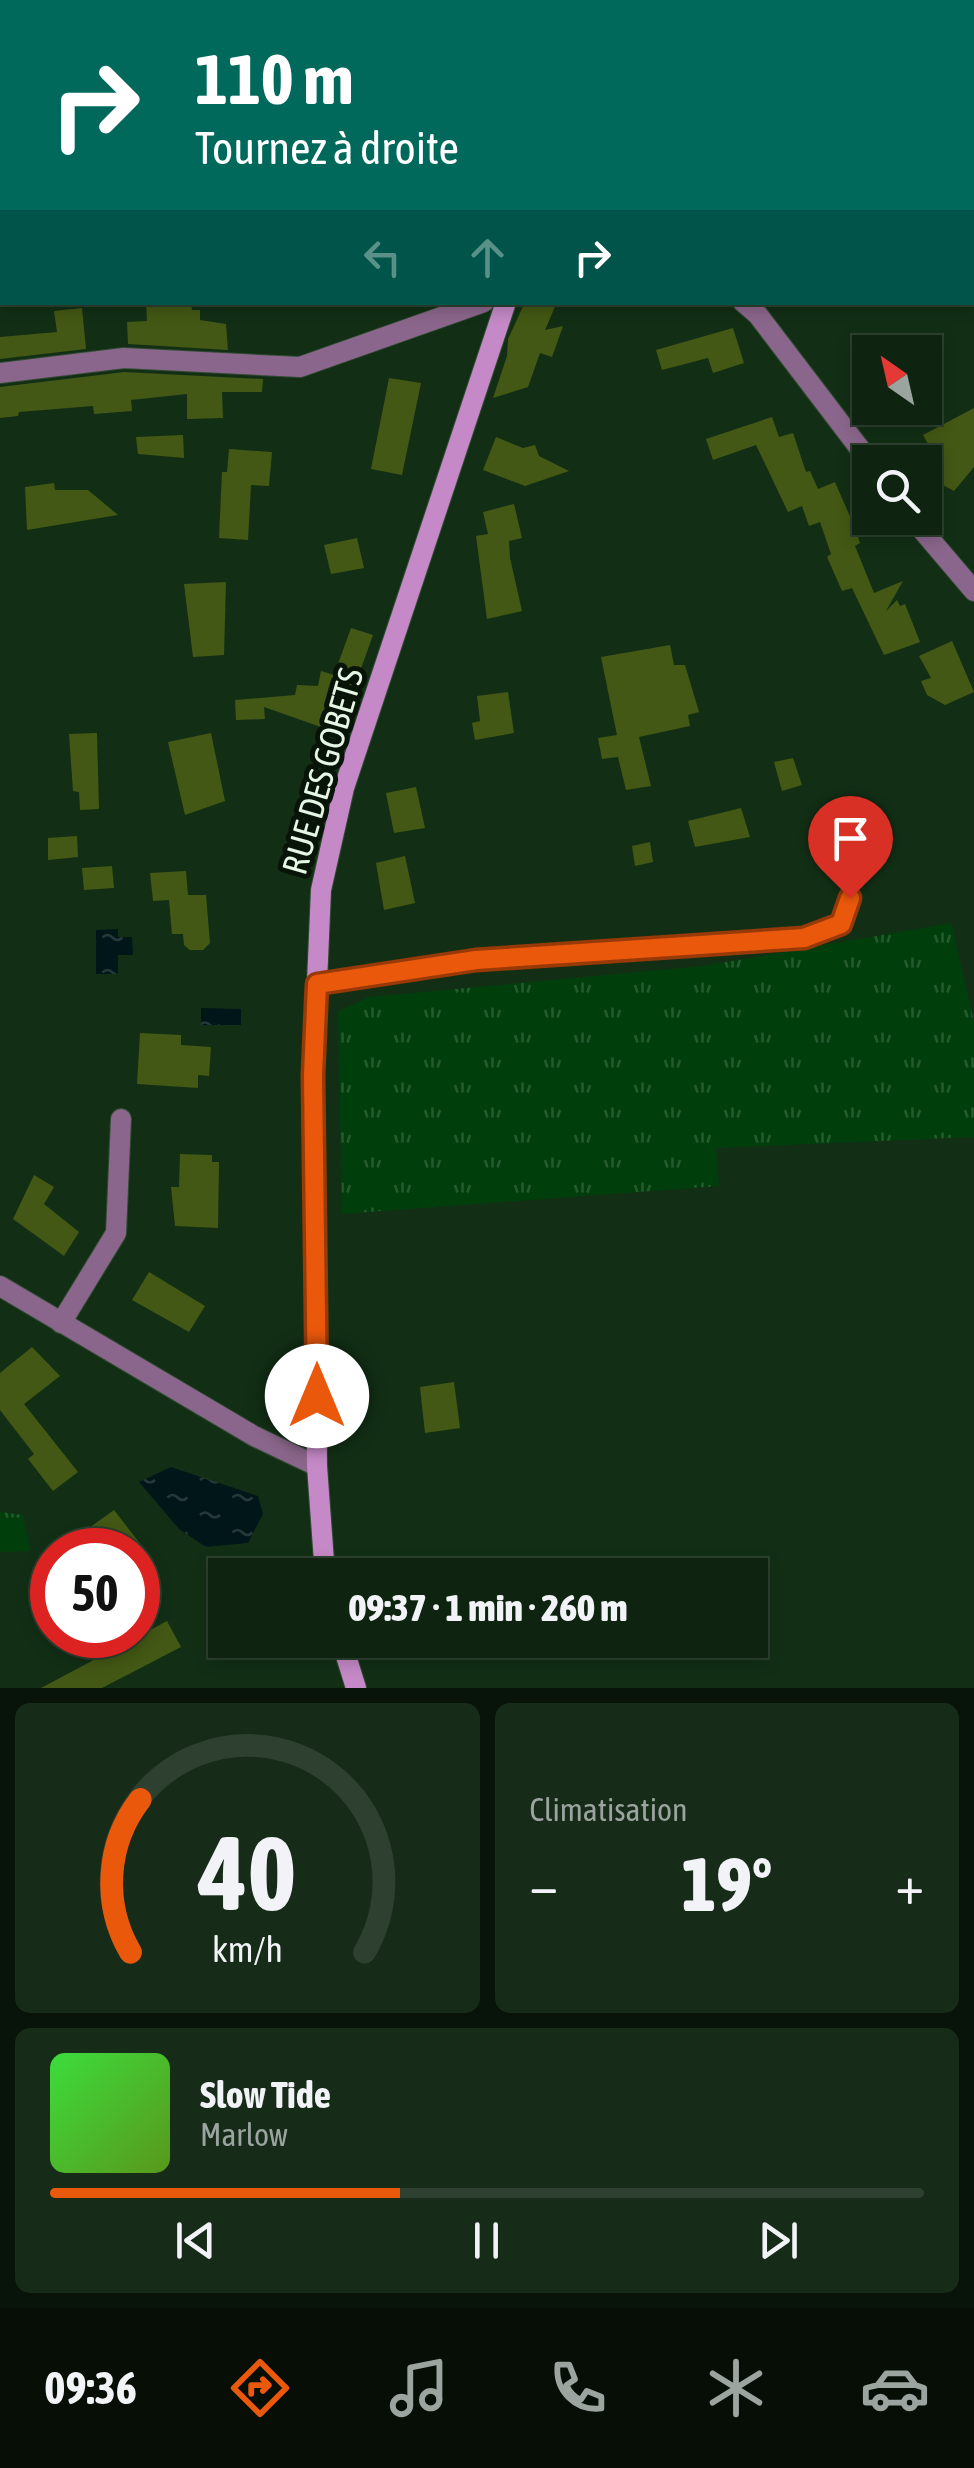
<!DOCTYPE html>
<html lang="fr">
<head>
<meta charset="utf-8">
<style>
  :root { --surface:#0e2310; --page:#172b19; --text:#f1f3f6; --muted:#9ba49f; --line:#2e4030; --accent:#ea580c }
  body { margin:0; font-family:"Asap Condensed",sans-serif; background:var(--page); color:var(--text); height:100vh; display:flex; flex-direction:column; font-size:38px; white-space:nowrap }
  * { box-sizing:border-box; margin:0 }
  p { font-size:32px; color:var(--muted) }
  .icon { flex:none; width:55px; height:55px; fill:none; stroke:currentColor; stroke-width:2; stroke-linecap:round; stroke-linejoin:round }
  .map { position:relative; height:1688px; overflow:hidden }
  .drawer { display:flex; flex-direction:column; gap:15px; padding:15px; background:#081309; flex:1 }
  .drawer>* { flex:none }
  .top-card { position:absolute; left:0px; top:0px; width:975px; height:305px; box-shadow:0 5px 15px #0003,0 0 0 2px var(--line); background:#00695c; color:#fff; overflow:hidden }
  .needle { width:65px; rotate:326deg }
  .fabs { position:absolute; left:852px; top:335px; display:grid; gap:20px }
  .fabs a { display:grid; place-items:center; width:90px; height:90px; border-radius:0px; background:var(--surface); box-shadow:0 5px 15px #0003,0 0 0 2px var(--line); font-size:50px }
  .speed { position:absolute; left:30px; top:1528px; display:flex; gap:20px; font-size:50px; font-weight:700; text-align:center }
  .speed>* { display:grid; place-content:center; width:130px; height:130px; border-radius:50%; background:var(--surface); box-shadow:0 5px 15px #0003,0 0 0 2px var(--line); line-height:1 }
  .speed .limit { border:15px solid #d22; background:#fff; color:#111 }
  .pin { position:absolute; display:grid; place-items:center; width:85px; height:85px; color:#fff; margin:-102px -42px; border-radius:50% 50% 50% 0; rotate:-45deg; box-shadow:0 0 10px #0007 }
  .pin .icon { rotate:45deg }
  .me { position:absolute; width:110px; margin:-55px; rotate:0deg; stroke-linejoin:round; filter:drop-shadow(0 0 8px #0008) }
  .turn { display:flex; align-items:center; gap:35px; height:210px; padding:0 30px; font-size:45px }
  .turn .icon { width:130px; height:130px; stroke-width:2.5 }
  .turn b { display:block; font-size:70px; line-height:85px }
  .lanes { display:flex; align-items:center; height:95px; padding:0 30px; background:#0003; justify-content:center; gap:50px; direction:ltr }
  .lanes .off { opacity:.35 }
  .big { font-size:75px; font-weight:800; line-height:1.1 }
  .drawer .card { flex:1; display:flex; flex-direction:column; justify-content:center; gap:15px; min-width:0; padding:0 35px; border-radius:15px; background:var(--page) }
  .drawer .dial { align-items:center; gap:0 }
  .dial svg { height:260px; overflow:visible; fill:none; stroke:var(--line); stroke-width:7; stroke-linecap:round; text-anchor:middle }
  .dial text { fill:var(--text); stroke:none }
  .song { display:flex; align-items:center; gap:30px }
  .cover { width:120px; height:120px; border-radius:15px; background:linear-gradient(135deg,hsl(120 70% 55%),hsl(90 70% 35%)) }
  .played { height:10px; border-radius:5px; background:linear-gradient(90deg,var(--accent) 40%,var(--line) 40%) }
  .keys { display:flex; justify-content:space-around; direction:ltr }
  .heat { display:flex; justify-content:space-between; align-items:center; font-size:55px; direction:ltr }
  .drawer .tiles { flex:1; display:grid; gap:15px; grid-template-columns:1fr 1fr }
  .card:last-child { grid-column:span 2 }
  .trip { position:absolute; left:208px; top:1558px; width:560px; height:100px; border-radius:0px; background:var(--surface); box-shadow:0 5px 15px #0003,0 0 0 2px var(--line); font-weight:800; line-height:100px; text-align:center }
  .tab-bar { display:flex; height:160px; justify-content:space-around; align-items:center; background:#060e06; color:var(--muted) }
  .tab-bar .icon { width:70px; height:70px }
  .tab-bar .current { color:var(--accent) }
  .tab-bar b { font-size:45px; color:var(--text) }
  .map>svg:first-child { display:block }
  .grass { fill:url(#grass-tufts) }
  .water { fill:url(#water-ripples) }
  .building { fill:#435814 }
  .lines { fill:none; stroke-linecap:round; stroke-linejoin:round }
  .minor-casing { stroke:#304b32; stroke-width:22 }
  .secondary-casing { stroke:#304b32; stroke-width:22 }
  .minor { stroke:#8b668c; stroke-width:20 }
  .secondary { stroke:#c489c6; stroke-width:20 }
  .route-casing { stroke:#983908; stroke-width:25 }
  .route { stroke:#ea580c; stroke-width:18 }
  .labels { text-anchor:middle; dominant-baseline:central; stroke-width:10; stroke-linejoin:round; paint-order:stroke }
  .street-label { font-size:35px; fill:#e5f6e5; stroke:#081408 }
</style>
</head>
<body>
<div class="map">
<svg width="974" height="1688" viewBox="0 0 974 1688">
  <defs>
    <pattern id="grass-tufts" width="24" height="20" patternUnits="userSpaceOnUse" patternTransform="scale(2.5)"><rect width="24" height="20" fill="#003e0c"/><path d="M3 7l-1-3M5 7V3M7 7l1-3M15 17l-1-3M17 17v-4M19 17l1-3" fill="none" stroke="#255a2f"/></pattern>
    <pattern id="water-ripples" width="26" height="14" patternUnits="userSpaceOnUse" patternTransform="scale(2.5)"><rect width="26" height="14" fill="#001619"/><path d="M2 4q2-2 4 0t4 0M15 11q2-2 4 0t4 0" fill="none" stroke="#25383a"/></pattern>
  </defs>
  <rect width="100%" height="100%" fill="#122f15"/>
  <!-- grass -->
  <g class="grass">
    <path d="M 951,923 L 974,1022 L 974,1137 L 716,1148 L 719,1186 L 342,1214 L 338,1012 L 369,997 L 703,966 Z"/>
    <path d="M 0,1512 L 23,1515 L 30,1551 L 0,1552 Z"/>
  </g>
  <!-- water -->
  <g class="water">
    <path d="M 118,929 L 118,937 L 132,937 L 133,955 L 118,955 L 118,974 L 96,974 L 96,930 Z"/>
    <path d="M 201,1008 L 241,1009 L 241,1025 L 201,1025 Z"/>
    <path d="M 171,1467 L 258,1496 L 263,1514 L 248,1543 L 206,1547 L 179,1529 L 139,1482 Z"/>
  </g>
  <!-- building -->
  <g class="building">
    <path d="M 146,302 L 191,302 L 192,310 L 200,310 L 200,320 L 226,324 L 228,350 L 128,344 L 127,322 L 147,321 Z"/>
    <path d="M 525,302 L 557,302 L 545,330 L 563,326 L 552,357 L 540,353 L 528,387 L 493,398 L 507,356 L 508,339 Z"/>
    <path d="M 82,308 L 86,349 L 0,359 L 0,337 L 57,332 L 54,311 Z"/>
    <path d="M 733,328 L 744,363 L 713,373 L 708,358 L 662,370 L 656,350 Z"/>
    <path d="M 124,372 L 263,379 L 262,392 L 222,392 L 223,418 L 187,419 L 187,394 L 131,400 L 132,411 L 94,414 L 93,406 L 19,412 L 18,416 L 0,418 L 0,387 Z"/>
    <path d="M 389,378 L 421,383 L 402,475 L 371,469 Z"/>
    <path d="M 974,408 L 974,467 L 954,491 L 937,482 L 940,465 L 923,435 Z"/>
    <path d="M 772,417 L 779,437 L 793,433 L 806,472 L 810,471 L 818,489 L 835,482 L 855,528 L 860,543 L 855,546 L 874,593 L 903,581 L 886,611 L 897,600 L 900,606 L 905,604 L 920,642 L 884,655 L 852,588 L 842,591 L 827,557 L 831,554 L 820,522 L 809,526 L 802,506 L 788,512 L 756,445 L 713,460 L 706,439 Z"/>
    <path d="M 183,435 L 184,458 L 138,454 L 136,437 Z"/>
    <path d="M 496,437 L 523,448 L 535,445 L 539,456 L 569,471 L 525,486 L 483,470 Z"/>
    <path d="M 229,449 L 272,452 L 269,486 L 251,485 L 248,540 L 219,538 L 222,472 L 227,472 Z"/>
    <path d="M 54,483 L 55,490 L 88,490 L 118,515 L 27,530 L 25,487 Z"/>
    <path d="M 514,504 L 522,538 L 509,541 L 510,558 L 522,611 L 487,619 L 476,536 L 488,534 L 483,512 Z"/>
    <path d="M 357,538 L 364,568 L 331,574 L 324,545 Z"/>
    <path d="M 226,582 L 224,655 L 193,657 L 184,584 Z"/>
    <path d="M 351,628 L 373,635 L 338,733 L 264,707 L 265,719 L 236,720 L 235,700 L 295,695 L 297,685 L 318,686 L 321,671 L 334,675 Z"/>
    <path d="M 952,641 L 974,692 L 945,705 L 927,695 L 921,681 L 931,678 L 919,656 Z"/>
    <path d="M 670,645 L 674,665 L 685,665 L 699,712 L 688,715 L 690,726 L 639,737 L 651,786 L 626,790 L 618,757 L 602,759 L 598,738 L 617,735 L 601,657 Z"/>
    <path d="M 508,692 L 514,733 L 475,740 L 472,723 L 480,721 L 477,696 Z"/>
    <path d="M 97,733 L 99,809 L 80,810 L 79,792 L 73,791 L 69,734 Z"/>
    <path d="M 211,733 L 225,801 L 185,815 L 168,742 Z"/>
    <path d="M 793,758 L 802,785 L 782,791 L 774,762 Z"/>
    <path d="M 416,787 L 425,828 L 394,833 L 386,793 Z"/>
    <path d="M 741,808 L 750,837 L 695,847 L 688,821 Z"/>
    <path d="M 874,810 L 881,841 L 839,854 L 830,821 Z"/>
    <path d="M 77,836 L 78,857 L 48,860 L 48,838 Z"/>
    <path d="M 650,842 L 653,862 L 635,866 L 632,846 Z"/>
    <path d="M 405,856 L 415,903 L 384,910 L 376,863 Z"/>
    <path d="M 112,866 L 114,888 L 84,890 L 82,868 Z"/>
    <path d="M 186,871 L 188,895 L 206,895 L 210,943 L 203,950 L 190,950 L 184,945 L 183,934 L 172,934 L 169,900 L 153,901 L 150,873 Z"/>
    <path d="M 140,1033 L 181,1035 L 181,1045 L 211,1047 L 209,1076 L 198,1075 L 198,1088 L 137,1084 Z"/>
    <path d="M 180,1154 L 212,1155 L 212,1162 L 219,1162 L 218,1228 L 175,1226 L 171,1187 L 179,1187 Z"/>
    <path d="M 34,1175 L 54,1187 L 44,1204 L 79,1232 L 64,1256 L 13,1219 Z"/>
    <path d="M 149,1272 L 205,1306 L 189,1332 L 132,1300 Z"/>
    <path d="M 32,1347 L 60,1376 L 24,1404 L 78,1472 L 53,1491 L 28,1459 L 34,1454 L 0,1410 L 0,1373 Z"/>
    <path d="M 454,1382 L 460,1428 L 425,1433 L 420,1387 Z"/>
    <path d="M 114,1510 L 145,1550 L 115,1550 L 108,1539 L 94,1550 L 84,1550 L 75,1538 Z"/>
    <path d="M 167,1621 L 181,1647 L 102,1688 L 41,1688 Z"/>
  </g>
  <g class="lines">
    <!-- minor casing -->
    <g class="minor-casing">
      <g id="minor">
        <path d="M 420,0 L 421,2"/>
        <path d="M 936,0 L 937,2"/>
        <path d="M 743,302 L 758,315 L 870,462"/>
        <path d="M 0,373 L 124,358 L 300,367 L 484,302"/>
        <path d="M 912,518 L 974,591"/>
        <path d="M 317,984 L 476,960 L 804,938 L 841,924 L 850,898"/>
        <path d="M 0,1286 L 254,1436 L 317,1466"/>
        <path d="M 61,1323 L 116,1233 L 121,1119"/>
      </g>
    </g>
    <!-- secondary casing -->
    <g class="secondary-casing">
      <g id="secondary">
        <path d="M 610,2 L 611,0"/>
        <path d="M 325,1575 L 317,1466 L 313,1075 L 321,890 L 344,788 L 506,302"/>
        <path d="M 341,1640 L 356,1688"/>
      </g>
    </g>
    <!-- minor -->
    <use href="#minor" class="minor"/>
    <!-- secondary -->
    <use href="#secondary" class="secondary"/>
  </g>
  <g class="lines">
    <!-- route casing -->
    <g class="route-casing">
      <path id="route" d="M 317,1396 L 313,1075 L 317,984 L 476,960 L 804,938 L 841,924 L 850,898"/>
    </g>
    <!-- route -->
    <use href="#route" class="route"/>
  </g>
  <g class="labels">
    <!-- street labels -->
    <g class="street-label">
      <text transform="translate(322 771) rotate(-74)">RUE DES GOBETS</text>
    </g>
  </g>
</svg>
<div class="fabs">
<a><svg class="needle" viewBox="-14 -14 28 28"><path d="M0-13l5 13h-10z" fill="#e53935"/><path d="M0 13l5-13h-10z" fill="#9ba49f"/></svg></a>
<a><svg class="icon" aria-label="search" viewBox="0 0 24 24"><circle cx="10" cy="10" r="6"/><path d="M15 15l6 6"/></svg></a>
</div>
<div class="speed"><div class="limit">50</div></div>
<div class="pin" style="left:850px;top:898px;background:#d93025"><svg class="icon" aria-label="arrive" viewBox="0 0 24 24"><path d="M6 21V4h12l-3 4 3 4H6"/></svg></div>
<svg class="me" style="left:317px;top:1396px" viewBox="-20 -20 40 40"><circle r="19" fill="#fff"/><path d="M0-13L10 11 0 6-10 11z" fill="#ea580c"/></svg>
<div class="trip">09:37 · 1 min · 260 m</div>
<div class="top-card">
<div class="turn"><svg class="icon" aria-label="right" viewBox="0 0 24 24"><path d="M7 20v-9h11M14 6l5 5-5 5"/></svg><div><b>110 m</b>Tournez à droite</div></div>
<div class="lanes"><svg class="icon off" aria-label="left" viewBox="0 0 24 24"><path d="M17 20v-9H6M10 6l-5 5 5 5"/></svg><svg class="icon off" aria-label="ahead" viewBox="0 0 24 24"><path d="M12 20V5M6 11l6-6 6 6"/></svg><svg class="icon" aria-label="right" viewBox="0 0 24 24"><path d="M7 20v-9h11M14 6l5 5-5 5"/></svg></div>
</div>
</div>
<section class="drawer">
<div class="tiles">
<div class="card dial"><svg viewBox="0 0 100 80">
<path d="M14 69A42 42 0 1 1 86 69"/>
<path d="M14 69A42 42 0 0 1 17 22" stroke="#ea580c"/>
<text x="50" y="56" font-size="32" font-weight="700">40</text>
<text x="50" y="72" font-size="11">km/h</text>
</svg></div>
<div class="card"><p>Climatisation</p>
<div class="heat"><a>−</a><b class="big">19°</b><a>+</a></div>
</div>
<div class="card">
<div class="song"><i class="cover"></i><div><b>Slow Tide</b><p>Marlow</p></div></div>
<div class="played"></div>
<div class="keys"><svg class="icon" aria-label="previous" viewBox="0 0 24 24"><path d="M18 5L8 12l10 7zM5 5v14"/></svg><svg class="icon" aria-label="pause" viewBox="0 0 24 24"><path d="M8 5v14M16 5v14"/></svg><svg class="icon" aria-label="next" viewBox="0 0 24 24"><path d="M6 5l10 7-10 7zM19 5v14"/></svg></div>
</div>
</div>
</section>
<nav class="tab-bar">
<b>09:36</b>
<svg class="icon current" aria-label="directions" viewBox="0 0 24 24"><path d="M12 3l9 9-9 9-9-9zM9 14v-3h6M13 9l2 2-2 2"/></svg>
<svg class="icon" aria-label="music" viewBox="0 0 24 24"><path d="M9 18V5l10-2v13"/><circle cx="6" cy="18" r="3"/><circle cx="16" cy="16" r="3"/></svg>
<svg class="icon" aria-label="phone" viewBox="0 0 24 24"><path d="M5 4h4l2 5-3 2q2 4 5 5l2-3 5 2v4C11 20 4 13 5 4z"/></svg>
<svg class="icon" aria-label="climate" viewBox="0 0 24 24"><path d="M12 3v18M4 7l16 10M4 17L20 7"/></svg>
<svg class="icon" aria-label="car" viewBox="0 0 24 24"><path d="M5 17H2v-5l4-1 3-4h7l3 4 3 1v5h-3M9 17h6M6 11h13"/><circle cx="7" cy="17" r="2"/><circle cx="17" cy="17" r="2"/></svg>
</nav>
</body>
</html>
